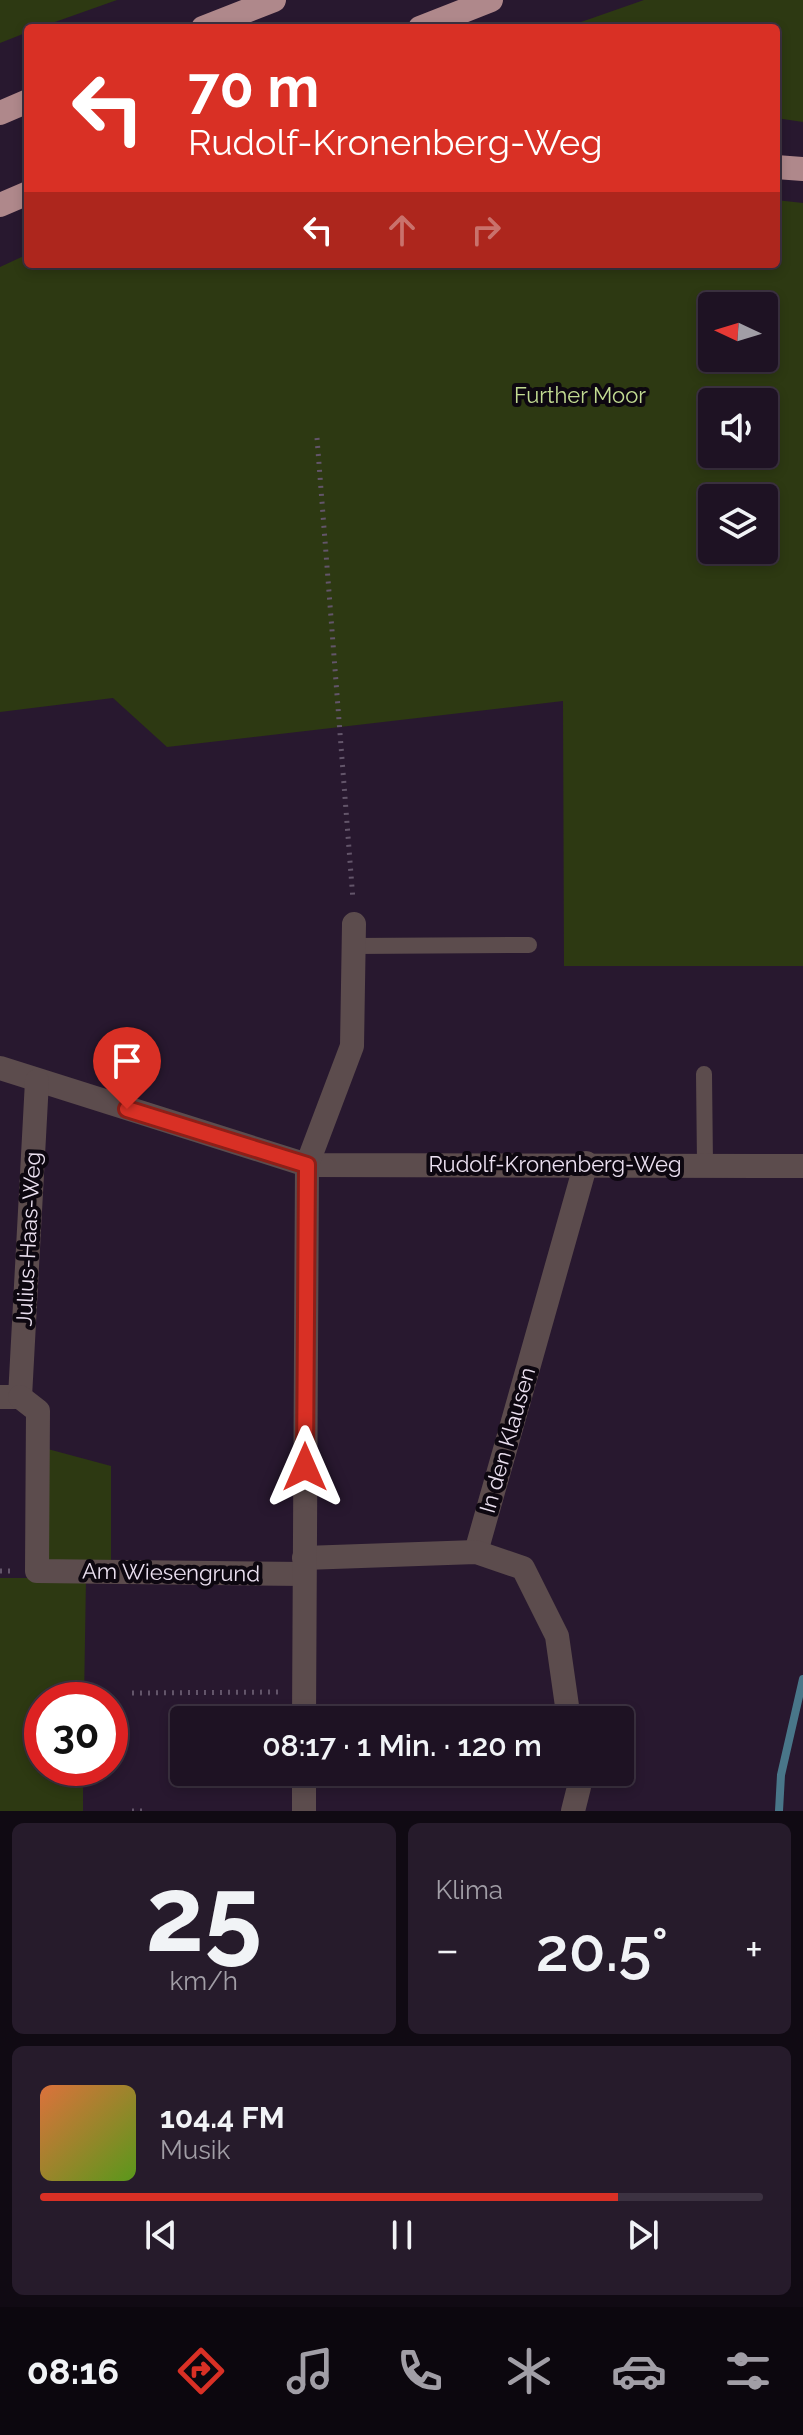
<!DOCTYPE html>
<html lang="de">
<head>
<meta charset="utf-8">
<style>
  :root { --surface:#1e1223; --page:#261b2b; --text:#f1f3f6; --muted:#a19ea6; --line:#3c3241; --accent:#d93025 }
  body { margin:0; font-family:Raleway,sans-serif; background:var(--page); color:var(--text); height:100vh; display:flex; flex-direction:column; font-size:30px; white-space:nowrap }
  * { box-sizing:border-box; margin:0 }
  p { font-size:26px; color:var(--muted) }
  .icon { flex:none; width:44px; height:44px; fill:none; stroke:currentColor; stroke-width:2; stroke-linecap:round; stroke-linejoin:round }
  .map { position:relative; height:1811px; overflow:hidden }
  .panel { display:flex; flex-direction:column; gap:12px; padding:12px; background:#100a13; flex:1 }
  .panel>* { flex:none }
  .hud { position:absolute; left:24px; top:24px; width:756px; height:244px; border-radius:8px; box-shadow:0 4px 12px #0003,0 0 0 2px var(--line); background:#d93025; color:#fff; overflow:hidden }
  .needle { width:52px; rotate:274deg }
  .fabs { position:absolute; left:698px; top:292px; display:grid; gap:16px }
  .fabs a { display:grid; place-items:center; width:80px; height:80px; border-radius:8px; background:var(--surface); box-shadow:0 4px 12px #0003,0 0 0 2px var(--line); font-size:40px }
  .speed { position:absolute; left:24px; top:1682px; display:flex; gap:16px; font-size:40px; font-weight:700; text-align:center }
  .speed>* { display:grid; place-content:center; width:104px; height:104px; border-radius:50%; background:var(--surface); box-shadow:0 4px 12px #0003,0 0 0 2px var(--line); line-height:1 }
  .speed .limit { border:12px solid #d22; background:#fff; color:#111 }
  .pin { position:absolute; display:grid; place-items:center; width:68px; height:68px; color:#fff; margin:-82px -34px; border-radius:50% 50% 50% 0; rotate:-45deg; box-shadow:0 0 8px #0007 }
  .pin .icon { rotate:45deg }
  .me { position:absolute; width:88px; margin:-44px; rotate:0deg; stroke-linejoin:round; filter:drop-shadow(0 0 6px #0008) }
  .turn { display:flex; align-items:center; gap:28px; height:168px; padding:0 32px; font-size:36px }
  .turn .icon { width:104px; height:104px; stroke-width:2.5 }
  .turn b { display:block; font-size:56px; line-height:68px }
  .lanes { display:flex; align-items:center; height:76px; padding:0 32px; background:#0003; justify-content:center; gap:40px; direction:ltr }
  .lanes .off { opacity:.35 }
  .big { font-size:60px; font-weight:600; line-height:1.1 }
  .panel .card { flex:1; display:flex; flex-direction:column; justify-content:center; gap:12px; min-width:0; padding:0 28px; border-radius:12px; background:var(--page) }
  .panel .dial { align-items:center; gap:0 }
  .dial b { font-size:104px; line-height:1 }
  .song { display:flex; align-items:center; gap:24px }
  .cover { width:96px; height:96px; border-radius:12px; background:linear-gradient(135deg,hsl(20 70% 55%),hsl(90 70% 35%)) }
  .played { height:8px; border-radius:4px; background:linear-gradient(90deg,var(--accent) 80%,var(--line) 80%) }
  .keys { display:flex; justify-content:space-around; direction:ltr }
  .heat { display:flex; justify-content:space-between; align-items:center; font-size:44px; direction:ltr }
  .panel .tiles { flex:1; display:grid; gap:12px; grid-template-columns:1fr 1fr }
  .card:last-child { grid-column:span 2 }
  .trip { position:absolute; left:170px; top:1706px; width:464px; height:80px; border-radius:8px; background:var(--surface); box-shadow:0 4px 12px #0003,0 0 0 2px var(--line); font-weight:600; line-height:80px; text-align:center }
  .tab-bar { display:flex; height:128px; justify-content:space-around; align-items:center; background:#0c070e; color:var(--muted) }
  .tab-bar .icon { width:56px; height:56px }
  .tab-bar .selected { color:var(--accent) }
  .tab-bar b { font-size:36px; color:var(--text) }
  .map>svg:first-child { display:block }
  .green { fill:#2d3912; fill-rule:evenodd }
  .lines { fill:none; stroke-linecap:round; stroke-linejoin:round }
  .stream { stroke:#497689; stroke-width:8 }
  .path { stroke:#63556a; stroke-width:5; stroke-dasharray:2 6; stroke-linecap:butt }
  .service { stroke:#5c4c4d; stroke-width:16 }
  .minor { stroke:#5c4c4d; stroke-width:24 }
  .motorway { stroke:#af888b; stroke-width:24 }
  .route-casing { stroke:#8d1f18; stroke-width:20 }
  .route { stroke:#d93025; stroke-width:14 }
  .labels { text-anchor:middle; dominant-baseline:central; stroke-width:8; stroke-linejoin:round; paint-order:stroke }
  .park-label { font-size:22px; fill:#c2db92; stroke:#0d0710 }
  .street-label { font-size:22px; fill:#ebe0f0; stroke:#0d0710 }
</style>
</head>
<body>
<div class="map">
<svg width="803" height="1811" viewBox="0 0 803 1811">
  <rect width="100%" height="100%" fill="#28182f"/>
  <!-- green -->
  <g class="green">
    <path d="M 0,0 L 117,0 L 38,28 L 28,28 L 28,32 L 0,43 Z"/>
    <path d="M 644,0 L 803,0 L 803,122 L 776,118 L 776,28 L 564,28 Z"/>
    <path d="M 776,200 L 803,203 L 803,966 L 564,966 L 563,701 L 167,747 L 113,698 L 0,712 L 0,267 L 28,254 L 28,264 L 776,264 ZM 764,306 L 764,358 L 712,358 L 712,306 ZM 764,402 L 764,454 L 712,454 L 712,402 ZM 764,498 L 764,550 L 712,550 L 712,498 Z"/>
    <path d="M 44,1448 L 111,1466 L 111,1566 L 44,1564 Z"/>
    <path d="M 0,1578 L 86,1578 L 84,1700 L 42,1700 L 42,1768 L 83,1768 L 83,1811 L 0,1811 Z"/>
  </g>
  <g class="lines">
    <!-- stream -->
    <path class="stream" d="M 779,1811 L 781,1775 L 803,1679"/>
    <!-- path -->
    <g class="path">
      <path d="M 317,438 L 353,900"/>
      <path d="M 0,1571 L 12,1571"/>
      <path d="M 132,1693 L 279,1692"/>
      <path d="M 132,1811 L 143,1811"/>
    </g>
    <!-- service -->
    <g class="service">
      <path d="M 354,946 L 529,945"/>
      <path d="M 704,1074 L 705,1164"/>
    </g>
    <!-- minor -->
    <g class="minor">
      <path d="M 0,1068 L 307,1165 L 803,1166"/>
      <path d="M 0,1397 L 20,1397 L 37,1081"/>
      <path d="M 20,1397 L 38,1411 L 37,1571 L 304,1574"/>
      <path d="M 476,1552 L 586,1163"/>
      <path d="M 304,1558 L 476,1552 L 523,1568 L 557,1636 L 569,1720"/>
      <path d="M 304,1720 L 307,1165 L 352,1046 L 354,924"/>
      <path d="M 304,1811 L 304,1772"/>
      <path d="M 573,1811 L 579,1787 L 577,1772"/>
    </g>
    <!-- motorway -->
    <g class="motorway">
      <path d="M 203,28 L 274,0"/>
      <path d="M 420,28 L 491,0"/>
      <path d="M 0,113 L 28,101"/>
      <path d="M 776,167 L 803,169"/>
      <path d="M 0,205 L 28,193"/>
    </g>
  </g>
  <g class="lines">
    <!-- route casing -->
    <g class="route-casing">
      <path id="route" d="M 127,1109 L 307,1165 L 305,1467"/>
    </g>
    <!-- route -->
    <use href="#route" class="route"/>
  </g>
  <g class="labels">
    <!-- park labels -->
    <g class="park-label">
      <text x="580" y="395">Further Moor</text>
    </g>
    <!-- street labels -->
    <g class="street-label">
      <text x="555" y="1164">Rudolf-Kronenberg-Weg</text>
      <text transform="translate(28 1239) rotate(-87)">Julius-Haas-Weg</text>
      <text transform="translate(507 1440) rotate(-74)">In den Klausen</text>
      <text transform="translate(171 1572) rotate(1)">Am Wiesengrund</text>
    </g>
  </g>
</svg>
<div class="fabs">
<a><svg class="needle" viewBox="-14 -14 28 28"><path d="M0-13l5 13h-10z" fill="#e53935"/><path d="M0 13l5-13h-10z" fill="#a19ea6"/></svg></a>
<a><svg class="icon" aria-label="sound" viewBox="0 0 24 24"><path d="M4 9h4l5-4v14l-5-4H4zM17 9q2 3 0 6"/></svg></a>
<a><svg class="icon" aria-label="layers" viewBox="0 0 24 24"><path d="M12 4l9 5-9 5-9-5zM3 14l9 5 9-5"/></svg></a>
</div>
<div class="speed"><div class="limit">30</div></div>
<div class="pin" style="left:127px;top:1109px;background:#d93025"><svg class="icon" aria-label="arrive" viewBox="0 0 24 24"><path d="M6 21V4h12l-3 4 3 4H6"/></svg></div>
<svg class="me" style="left:305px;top:1467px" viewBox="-20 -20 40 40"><path d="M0-17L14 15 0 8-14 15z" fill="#d93025" stroke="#fff" stroke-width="4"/></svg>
<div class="trip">08:17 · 1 Min. · 120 m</div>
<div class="hud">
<div class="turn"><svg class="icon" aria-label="left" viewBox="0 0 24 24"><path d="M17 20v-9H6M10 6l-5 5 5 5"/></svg><div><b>70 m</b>Rudolf-Kronenberg-Weg</div></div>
<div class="lanes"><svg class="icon" aria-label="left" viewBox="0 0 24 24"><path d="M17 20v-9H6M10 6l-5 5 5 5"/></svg><svg class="icon off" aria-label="ahead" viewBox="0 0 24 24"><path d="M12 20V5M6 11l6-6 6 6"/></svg><svg class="icon off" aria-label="right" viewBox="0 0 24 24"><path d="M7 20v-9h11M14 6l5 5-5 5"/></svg></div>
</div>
</div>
<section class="panel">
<div class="tiles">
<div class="card dial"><b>25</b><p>km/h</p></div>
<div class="card"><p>Klima</p>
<div class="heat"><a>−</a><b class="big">20.5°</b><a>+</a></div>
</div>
<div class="card">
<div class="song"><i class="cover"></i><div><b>104.4 FM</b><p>Musik</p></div></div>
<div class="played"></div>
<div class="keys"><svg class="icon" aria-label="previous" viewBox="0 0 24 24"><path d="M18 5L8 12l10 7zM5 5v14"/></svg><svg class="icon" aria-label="pause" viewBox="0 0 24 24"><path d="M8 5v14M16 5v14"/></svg><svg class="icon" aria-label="next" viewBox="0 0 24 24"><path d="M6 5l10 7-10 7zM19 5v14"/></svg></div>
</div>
</div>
</section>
<nav class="tab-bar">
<b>08:16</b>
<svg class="icon selected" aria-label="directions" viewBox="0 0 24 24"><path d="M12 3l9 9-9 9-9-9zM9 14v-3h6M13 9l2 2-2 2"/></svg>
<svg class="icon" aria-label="music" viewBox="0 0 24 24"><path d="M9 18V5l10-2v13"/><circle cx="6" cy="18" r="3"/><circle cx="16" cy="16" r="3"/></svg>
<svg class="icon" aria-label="phone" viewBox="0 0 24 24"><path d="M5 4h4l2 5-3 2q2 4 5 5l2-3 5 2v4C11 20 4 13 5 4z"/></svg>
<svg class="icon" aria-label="climate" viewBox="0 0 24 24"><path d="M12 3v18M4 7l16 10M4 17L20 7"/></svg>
<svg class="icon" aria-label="car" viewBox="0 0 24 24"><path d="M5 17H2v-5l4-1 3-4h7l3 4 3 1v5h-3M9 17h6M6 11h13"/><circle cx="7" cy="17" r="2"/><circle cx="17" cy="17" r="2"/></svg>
<svg class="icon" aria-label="filters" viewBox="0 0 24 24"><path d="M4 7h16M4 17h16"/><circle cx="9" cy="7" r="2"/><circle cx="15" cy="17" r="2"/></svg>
</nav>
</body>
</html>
